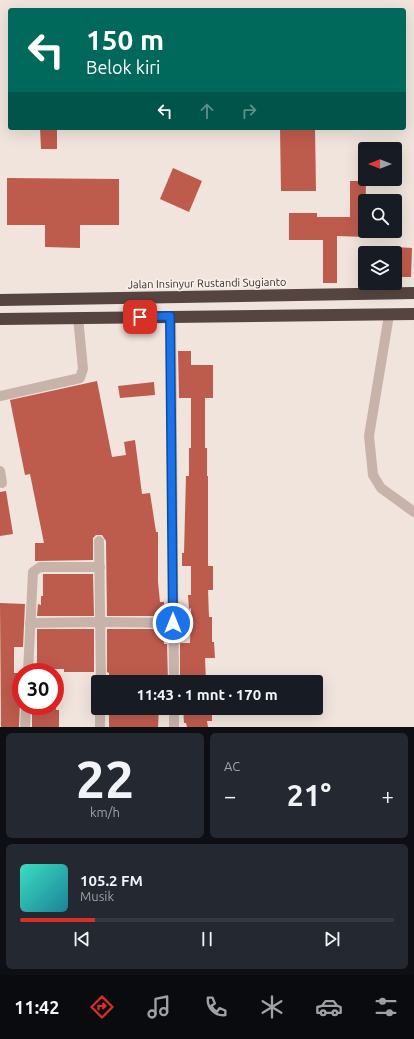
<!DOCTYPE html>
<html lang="id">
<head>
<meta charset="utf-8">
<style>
  :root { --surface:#171b24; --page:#242831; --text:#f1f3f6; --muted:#9ea1a6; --line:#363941; --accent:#d93025 }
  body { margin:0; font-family:Ubuntu,sans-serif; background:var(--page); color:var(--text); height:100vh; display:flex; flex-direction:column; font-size:15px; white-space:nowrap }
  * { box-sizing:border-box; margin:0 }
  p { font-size:13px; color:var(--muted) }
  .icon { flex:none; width:22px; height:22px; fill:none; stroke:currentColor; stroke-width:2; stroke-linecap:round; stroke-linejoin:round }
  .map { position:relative; height:727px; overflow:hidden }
  .sheet { display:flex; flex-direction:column; gap:6px; padding:6px; background:#0d0f14; flex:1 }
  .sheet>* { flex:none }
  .top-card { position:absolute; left:8px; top:8px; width:398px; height:122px; border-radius:4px; box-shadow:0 4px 16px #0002; background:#00695c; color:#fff; overflow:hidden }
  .needle { width:26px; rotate:270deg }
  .tools { position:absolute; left:358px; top:142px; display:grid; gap:8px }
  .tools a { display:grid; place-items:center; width:44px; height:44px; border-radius:4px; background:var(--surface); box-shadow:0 4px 16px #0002; font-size:20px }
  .speed { position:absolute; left:12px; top:663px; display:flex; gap:8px; font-size:20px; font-weight:700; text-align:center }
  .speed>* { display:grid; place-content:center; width:52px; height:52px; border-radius:50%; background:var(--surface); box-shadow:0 4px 16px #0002; line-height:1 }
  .speed .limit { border:6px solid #d22; background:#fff; color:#111 }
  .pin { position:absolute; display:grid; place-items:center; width:34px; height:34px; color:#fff; margin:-17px; border-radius:8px; box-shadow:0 2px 6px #0006 }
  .me { position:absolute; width:44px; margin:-22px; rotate:0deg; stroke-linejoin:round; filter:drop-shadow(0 0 3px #0008) }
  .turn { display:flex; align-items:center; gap:14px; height:84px; padding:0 12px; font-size:18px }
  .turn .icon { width:52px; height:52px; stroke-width:2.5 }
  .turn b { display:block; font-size:28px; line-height:34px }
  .lanes { display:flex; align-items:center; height:38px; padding:0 12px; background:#0003; justify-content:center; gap:20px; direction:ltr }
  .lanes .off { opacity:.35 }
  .big { font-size:30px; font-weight:600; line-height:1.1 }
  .sheet .tile { flex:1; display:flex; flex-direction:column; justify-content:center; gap:6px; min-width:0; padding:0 14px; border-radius:6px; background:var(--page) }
  .sheet .dial { align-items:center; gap:0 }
  .dial b { font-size:52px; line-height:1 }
  .song { display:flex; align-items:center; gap:12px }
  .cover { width:48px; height:48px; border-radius:6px; background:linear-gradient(135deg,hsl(170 70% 55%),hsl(190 70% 35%)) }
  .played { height:4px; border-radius:2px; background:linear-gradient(90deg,var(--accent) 20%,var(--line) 20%) }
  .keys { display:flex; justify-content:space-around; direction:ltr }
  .heat { display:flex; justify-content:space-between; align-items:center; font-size:22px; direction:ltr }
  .sheet .tiles { flex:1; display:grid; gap:6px; grid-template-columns:1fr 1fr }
  .tile:last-child { grid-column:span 2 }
  .trip { position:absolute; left:91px; top:675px; width:232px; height:40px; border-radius:4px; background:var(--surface); box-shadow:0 4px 16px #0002; font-weight:600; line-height:40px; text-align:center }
  .menu { display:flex; height:64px; justify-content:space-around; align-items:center; background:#090b0e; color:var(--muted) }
  .menu .icon { width:28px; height:28px }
  .menu .active { color:var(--accent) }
  .menu b { font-size:18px; color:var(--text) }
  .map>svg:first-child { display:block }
  .building { fill:#bd5b4d }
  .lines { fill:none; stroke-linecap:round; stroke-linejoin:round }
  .minor { stroke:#c7b3a9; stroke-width:10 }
  .highway { stroke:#554440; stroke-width:12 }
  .route-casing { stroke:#114b97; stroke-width:10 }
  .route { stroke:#1a73e8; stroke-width:7 }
  .labels { text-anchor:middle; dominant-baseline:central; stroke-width:3.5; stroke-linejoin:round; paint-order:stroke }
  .street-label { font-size:11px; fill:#352b28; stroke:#f8efe8 }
</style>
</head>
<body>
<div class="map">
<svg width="414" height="727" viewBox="0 0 414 727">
  <rect width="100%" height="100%" fill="#f0e4dc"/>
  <!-- building -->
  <g class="building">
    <path d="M 40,128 L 57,128 L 57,149 L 41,149 Z"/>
    <path d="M 280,128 L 315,128 L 316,191 L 281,191 Z"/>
    <path d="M 173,168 L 202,181 L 189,212 L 160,199 Z"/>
    <path d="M 7,178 L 119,179 L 119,225 L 80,225 L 80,248 L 45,247 L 45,225 L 7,225 Z"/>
    <path d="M 350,181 L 366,181 L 365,237 L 337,236 L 337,283 L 323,283 L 323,240 L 289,240 L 289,213 L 317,213 L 317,217 L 350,217 Z"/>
    <path d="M 395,247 L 412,248 L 411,277 L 395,277 Z"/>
    <path d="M 178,351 L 191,351 L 191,365 L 213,365 L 213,398 L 205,398 L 205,448 L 207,448 L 207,476 L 208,476 L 208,566 L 213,566 L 213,590 L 208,590 L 209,617 L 212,617 L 212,642 L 214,642 L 215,658 L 205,658 L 206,682 L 180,682 L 180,643 L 190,643 L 191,608 L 189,609 L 188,595 L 191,595 L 191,566 L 182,566 L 182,553 L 184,553 L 186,476 L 189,476 L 189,448 L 191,448 L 191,398 L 179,398 Z"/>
    <path d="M 97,381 L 112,457 L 126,455 L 124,442 L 135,440 L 142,494 L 150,493 L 156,532 L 158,532 L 158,582 L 160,602 L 164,602 L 164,616 L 107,616 L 106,541 L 102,535 L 96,535 L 93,538 L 93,560 L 35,561 L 35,543 L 44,543 L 30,474 L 25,475 L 10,400 Z"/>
    <path d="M 154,382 L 155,395 L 120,398 L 118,386 Z"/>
    <path d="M 6,491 L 13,534 L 0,536 L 0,492 Z"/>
    <path d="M 43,574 L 93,574 L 94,616 L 37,616 L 38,604 L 41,605 L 41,596 L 43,596 Z"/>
    <path d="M 0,603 L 25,604 L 23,647 L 14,647 L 14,673 L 21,673 L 19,727 L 1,727 Z"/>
    <path d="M 37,629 L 94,629 L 94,672 L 64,672 L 64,669 L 37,669 Z"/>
    <path d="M 107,629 L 163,629 L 164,644 L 167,644 L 168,682 L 109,682 L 109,673 L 107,672 Z"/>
    <path d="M 32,706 L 56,706 L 56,710 L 59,710 L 59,727 L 32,727 Z"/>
    <path d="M 109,708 L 159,708 L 158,727 L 109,727 Z"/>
    <path d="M 183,708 L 212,708 L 212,721 L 207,721 L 208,727 L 187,727 L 186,723 L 184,723 Z"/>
  </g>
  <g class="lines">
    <!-- minor -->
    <g class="minor">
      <path d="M 389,315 L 369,436 L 373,475 L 381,488 L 414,512"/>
      <path d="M 171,316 L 174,682"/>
      <path d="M 0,396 L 80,378 L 83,369 L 78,317"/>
      <path d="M 0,471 L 2,483"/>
      <path d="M 99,541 L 101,682"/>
      <path d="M 30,623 L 101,622 L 173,623"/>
      <path d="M 28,672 L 33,572 L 40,567 L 100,567"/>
      <path d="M 174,708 L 174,727"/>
      <path d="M 25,727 L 26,706"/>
      <path d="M 100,727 L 100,708"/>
    </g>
    <!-- highway -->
    <g class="highway">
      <path d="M 0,300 L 414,293"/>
      <path d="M 0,319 L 414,314"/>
    </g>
  </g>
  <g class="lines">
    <!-- route casing -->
    <g class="route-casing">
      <path id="route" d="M 140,317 L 170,316 L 173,623"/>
    </g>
    <!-- route -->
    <use href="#route" class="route"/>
  </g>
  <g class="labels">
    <!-- street labels -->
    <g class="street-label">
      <text transform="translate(207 283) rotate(-1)">Jalan Insinyur Rustandi Sugianto</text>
    </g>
  </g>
</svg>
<div class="tools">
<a><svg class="needle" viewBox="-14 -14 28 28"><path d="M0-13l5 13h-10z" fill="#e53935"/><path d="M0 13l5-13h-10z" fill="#9ea1a6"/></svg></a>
<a><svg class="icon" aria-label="search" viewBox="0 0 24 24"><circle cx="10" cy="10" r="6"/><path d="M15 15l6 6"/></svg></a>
<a><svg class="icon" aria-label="layers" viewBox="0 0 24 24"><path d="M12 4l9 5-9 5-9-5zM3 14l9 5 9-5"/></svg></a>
</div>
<div class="speed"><div class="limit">30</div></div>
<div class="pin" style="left:140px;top:317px;background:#d93025"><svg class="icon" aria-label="arrive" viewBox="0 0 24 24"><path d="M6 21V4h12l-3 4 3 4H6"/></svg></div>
<svg class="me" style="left:173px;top:623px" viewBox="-20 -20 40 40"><circle r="17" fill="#1a73e8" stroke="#fff" stroke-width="3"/><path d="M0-11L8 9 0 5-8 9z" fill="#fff"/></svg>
<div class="trip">11:43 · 1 mnt · 170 m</div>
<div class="top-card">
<div class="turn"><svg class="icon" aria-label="left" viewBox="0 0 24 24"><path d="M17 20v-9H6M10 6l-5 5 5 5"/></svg><div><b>150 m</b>Belok kiri</div></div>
<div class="lanes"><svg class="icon" aria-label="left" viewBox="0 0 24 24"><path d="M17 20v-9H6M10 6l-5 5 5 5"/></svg><svg class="icon off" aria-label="ahead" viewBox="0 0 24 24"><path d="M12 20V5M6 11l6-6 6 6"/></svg><svg class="icon off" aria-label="right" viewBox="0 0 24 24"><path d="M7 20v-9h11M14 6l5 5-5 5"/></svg></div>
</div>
</div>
<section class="sheet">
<div class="tiles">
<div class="tile dial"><b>22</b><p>km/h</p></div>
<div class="tile"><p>AC</p>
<div class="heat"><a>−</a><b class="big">21°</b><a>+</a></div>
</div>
<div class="tile">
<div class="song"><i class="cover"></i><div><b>105.2 FM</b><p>Musik</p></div></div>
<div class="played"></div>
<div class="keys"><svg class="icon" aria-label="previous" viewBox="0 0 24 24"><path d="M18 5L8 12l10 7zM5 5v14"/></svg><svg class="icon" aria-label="pause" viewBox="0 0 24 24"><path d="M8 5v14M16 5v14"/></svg><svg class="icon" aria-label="next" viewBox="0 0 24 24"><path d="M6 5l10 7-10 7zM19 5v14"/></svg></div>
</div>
</div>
</section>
<nav class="menu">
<b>11:42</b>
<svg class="icon active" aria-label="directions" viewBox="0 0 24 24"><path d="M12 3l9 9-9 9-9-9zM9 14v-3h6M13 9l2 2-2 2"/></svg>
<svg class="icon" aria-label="music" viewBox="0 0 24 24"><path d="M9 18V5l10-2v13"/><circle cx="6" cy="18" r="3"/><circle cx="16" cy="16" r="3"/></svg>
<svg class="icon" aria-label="phone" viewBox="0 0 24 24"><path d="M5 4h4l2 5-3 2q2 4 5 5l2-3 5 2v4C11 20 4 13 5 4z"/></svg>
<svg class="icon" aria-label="climate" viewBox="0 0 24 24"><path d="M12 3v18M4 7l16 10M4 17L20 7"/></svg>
<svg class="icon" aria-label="car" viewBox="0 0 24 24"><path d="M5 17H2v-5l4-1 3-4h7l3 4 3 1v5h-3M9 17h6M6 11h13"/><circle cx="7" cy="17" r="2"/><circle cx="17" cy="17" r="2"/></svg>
<svg class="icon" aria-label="filters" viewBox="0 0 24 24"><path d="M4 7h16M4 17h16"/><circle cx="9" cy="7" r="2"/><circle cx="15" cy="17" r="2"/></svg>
</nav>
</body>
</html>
